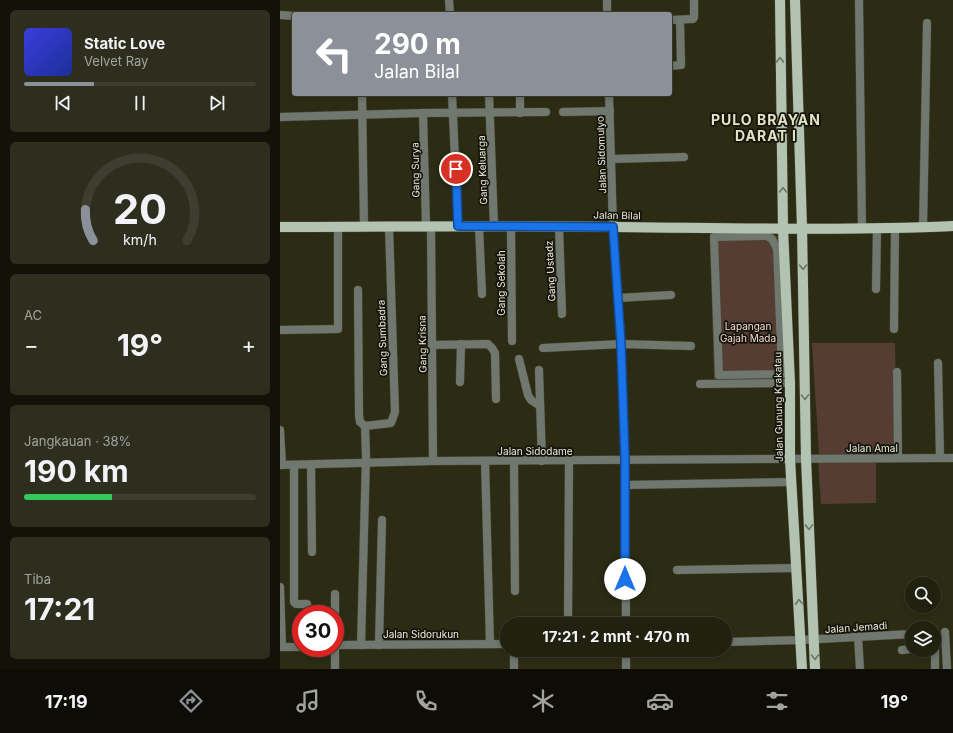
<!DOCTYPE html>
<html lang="id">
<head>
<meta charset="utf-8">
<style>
  :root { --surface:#212110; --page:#2d2e1e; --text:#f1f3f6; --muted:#a2a39f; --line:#3e3e30; --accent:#8c9099 }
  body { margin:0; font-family:Inter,sans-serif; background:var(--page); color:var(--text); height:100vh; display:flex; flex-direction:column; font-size:15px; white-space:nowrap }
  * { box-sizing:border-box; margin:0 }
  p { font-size:13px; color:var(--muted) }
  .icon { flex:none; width:22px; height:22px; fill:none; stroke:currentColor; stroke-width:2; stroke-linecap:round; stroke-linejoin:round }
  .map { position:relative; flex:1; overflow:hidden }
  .drawer { display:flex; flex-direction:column; gap:10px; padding:10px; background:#121209; width:280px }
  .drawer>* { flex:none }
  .top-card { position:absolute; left:12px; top:12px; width:380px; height:84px; border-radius:4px; box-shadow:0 2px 6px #0003,0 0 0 1px var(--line); background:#8c9099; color:#fff; overflow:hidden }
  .tools { position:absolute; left:625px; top:577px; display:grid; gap:8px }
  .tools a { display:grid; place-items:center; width:36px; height:36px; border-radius:50%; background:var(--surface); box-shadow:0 2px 6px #0003,0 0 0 1px var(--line); font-size:20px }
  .speed { position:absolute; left:12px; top:605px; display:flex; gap:8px; font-size:20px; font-weight:700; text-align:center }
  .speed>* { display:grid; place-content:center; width:52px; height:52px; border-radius:50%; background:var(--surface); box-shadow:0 2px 6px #0003,0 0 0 1px var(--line); line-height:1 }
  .speed .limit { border:6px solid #d22; background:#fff; color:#111 }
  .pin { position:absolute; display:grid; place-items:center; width:34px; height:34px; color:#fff; margin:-17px; border:2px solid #fff; border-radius:50%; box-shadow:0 1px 4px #0007 }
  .me { position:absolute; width:44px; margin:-22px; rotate:0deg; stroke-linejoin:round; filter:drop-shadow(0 0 3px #0008) }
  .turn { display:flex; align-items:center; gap:14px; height:84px; padding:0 16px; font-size:18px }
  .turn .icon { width:52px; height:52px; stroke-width:2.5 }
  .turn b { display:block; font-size:28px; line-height:34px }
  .big { font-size:30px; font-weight:700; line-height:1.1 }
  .drawer .tile { flex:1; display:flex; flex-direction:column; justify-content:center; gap:6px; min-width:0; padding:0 14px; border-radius:6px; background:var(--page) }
  .drawer .dial { align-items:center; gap:0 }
  .dial svg { height:104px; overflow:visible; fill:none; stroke:var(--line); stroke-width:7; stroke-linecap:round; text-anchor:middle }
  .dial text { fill:var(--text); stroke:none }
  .song { display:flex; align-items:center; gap:12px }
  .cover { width:48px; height:48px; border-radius:6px; background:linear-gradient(135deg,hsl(240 70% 55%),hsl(230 70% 35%)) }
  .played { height:4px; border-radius:2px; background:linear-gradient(90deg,var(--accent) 30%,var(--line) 30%) }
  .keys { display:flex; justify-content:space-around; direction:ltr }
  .heat { display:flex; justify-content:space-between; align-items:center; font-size:22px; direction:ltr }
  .charge { height:6px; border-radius:3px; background:linear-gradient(90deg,#34c759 38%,var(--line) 0) }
  .trip { position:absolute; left:220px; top:617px; width:232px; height:40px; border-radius:20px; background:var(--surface); box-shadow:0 2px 6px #0003,0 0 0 1px var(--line); font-weight:700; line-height:40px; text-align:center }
  .tabs { display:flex; height:64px; justify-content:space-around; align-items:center; background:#0d0d06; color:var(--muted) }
  .tabs .icon { width:28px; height:28px }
  .tabs .selected { color:var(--accent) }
  .tabs b { font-size:18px; color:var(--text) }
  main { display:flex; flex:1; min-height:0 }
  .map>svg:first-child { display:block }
  .green { fill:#563d33 }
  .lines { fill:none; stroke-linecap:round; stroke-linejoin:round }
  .minor-casing { stroke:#474731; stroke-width:9 }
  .major-casing { stroke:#474731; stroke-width:11 }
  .minor { stroke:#6f776e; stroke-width:8 }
  .major { stroke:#b3c3b1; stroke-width:10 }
  .oneway { stroke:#6b7466 }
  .route-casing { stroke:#114b97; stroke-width:10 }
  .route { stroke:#1a73e8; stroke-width:7 }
  .labels { text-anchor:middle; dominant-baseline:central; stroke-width:3.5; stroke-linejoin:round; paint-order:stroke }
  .street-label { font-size:10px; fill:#ececde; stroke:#14140a }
  .park-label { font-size:10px; fill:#f6dacf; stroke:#14140a }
  .district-label { font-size:14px; font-weight:bold; letter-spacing:1px; fill:#e2e2c6; stroke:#14140a }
</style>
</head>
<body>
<main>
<section class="drawer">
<div class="tile">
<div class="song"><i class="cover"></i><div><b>Static Love</b><p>Velvet Ray</p></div></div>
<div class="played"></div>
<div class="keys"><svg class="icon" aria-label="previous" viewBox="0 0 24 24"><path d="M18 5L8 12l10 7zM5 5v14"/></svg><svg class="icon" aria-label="pause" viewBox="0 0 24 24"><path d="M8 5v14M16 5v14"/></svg><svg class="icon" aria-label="next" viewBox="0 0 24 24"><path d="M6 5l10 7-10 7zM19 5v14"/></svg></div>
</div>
<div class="tile dial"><svg viewBox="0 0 100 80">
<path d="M14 69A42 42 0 1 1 86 69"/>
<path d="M14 69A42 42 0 0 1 8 45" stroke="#8c9099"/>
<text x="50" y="56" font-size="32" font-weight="700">20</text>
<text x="50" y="72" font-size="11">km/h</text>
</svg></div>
<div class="tile"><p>AC</p>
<div class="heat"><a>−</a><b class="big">19°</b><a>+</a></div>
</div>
<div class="tile"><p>Jangkauan · 38%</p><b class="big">190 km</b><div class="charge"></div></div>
<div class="tile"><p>Tiba</p><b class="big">17:21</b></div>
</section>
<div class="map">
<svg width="673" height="669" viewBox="0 0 673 669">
  <rect width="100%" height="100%" fill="#2c2c15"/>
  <!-- green -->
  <g class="green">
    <path d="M 430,232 L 488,232 L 497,236 L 500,244 L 505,379 L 434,379 Z"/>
    <path d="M 532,343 L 615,343 L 617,454 L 539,454 Z"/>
    <path d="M 538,461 L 596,462 L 596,503 L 541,504 Z"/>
  </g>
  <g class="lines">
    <!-- minor casing -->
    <g class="minor-casing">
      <g id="minor">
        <path d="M 169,0 L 170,14"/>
        <path d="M 327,0 L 327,14"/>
        <path d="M 579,0 L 582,229"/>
        <path d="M 0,15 L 14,16"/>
        <path d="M 390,20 L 413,19 L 414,17 L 414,0"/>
        <path d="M 390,66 L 401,65 L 400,20"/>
        <path d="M 82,94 L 84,227"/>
        <path d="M 172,94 L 178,226"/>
        <path d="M 209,94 L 214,226"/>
        <path d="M 329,94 L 333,227 L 341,344 L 345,460 L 346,624"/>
        <path d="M 283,112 L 330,111"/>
        <path d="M 143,113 L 146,226"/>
        <path d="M 240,113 L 240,94"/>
        <path d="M 0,117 L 143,113 L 266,112"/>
        <path d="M 332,159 L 404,157"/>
        <path d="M 151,226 L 153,461"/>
        <path d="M 199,226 L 202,294"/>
        <path d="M 231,226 L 232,341"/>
        <path d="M 279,226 L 282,314"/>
        <path d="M 643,228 L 647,23"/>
        <path d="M 487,236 L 492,239 L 497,249 L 502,374 L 439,375 L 434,237 Z"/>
        <path d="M 596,289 L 597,229"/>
        <path d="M 78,290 L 79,415 L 80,422 L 85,426"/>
        <path d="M 338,298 L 391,295"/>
        <path d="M 614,329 L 615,228"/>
        <path d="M 0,330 L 58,329 L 58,227"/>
        <path d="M 152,345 L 208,344 L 212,348 L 215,353 L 216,399"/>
        <path d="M 263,348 L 341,344 L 411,346"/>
        <path d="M 239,359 L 248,395 L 251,400 L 260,406"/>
        <path d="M 658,363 L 660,458"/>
        <path d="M 259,370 L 262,461"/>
        <path d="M 617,372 L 618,458"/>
        <path d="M 180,382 L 181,344"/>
        <path d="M 420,384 L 510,383"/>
        <path d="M 85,426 L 111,423 L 115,412 L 109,227"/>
        <path d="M 0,430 L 2,465"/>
        <path d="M 205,461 L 210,644"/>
        <path d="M 234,461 L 235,591"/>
        <path d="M 0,465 L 153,461 L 673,458"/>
        <path d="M 14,465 L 14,602 L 16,604 L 27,604 L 29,614"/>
        <path d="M 31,465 L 32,552"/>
        <path d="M 345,485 L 511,482"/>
        <path d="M 397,570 L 516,568"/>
        <path d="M 0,587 L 2,647"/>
        <path d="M 288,624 L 289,461"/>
        <path d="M 665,632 L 667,669"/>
        <path d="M 578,637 L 580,669"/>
        <path d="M 445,642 L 521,640 L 632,634"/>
        <path d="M 55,645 L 227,644"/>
        <path d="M 81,645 L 86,457 L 85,426"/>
        <path d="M 99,645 L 102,520"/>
        <path d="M 0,647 L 21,647"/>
        <path d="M 622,650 L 632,649"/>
        <path d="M 55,669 L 55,594"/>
        <path d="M 234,669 L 234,650"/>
        <path d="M 346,669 L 346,650"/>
        <path d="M 655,669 L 655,632"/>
      </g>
    </g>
    <!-- major casing -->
    <g class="major-casing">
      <g id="major">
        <path d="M 500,0 L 503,229 L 510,383 L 510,459 L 522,669"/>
        <path d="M 515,0 L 522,228 L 526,458 L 535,669"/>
        <path d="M 0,227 C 112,227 223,225 335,227 C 448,228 560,231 673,226"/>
      </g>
    </g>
    <!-- minor -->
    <use href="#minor" class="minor"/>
    <!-- major -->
    <use href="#major" class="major"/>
  </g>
  <!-- one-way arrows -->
  <defs><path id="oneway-chevron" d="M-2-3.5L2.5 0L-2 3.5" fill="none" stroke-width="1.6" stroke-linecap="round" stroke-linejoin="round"/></defs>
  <g class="oneway">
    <use href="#oneway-chevron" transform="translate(500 60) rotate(-91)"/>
    <use href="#oneway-chevron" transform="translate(503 190) rotate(-90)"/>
    <use href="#oneway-chevron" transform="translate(523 267) rotate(89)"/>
    <use href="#oneway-chevron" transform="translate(525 397) rotate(89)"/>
    <use href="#oneway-chevron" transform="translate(529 527) rotate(88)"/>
    <use href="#oneway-chevron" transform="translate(519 602) rotate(-94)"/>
    <use href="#oneway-chevron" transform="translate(535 657) rotate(89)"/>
  </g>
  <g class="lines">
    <!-- route casing -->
    <g class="route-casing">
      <path id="route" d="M 176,169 L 178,226 L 333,227 L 341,344 L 345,460 L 345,579"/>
    </g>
    <!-- route -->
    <use href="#route" class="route"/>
  </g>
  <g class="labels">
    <!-- street labels -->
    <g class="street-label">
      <text transform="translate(321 155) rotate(-92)">Jalan Sidomulyo</text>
      <text transform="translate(135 170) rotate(-91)">Gang Surya</text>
      <text transform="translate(202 170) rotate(-92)">Gang Keluarga</text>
      <text transform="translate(337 215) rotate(1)">Jalan Bilal</text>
      <text transform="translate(270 271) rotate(-93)">Gang Ustadz</text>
      <text transform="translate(221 283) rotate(-90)">Gang Sekolah</text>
      <text transform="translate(102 338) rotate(-92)">Gang Sumbadra</text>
      <text transform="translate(142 344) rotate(-91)">Gang Krisna</text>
      <text transform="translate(498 407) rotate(-91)">Jalan Gunung Krakatau</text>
      <text x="592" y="448">Jalan Amal</text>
      <text x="255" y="451">Jalan Sidodame</text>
      <text transform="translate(576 627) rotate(-4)">Jalan Jemadi</text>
      <text x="141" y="634">Jalan Sidorukun</text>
    </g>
    <!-- park labels -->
    <g class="park-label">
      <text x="468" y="326">Lapangan<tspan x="468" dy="12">Gajah Mada</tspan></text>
    </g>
    <!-- district labels -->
    <g class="district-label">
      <text x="486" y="119">PULO BRAYAN<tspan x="486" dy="16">DARAT I</tspan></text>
    </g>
  </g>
</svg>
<div class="tools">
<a><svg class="icon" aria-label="search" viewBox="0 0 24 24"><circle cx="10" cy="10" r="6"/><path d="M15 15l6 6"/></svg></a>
<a><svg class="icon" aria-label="layers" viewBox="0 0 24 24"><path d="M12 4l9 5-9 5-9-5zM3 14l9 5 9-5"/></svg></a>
</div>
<div class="speed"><div class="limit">30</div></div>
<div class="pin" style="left:176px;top:169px;background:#d93025"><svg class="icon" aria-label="arrive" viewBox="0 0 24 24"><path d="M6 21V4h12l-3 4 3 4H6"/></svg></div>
<svg class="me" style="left:345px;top:579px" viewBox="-20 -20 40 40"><circle r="19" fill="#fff"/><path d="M0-13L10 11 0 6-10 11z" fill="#1a73e8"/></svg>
<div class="trip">17:21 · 2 mnt · 470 m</div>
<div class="top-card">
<div class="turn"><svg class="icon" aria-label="left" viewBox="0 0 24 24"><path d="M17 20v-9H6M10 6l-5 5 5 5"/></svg><div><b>290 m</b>Jalan Bilal</div></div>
</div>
</div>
</main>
<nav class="tabs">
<b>17:19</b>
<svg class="icon selected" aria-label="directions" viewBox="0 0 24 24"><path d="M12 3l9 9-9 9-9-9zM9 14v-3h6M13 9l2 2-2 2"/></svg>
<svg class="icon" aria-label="music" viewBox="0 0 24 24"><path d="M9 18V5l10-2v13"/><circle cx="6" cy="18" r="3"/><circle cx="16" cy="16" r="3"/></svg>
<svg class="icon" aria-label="phone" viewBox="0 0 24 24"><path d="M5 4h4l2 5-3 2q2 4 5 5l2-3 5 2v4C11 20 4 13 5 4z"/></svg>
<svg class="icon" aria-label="climate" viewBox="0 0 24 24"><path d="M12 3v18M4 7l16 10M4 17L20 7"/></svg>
<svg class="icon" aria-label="car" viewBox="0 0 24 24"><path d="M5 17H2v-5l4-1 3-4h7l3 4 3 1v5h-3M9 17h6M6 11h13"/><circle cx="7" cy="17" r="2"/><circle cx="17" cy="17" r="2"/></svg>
<svg class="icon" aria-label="filters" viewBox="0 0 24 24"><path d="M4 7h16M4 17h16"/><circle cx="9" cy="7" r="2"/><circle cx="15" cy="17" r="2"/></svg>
<b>19°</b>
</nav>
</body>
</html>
